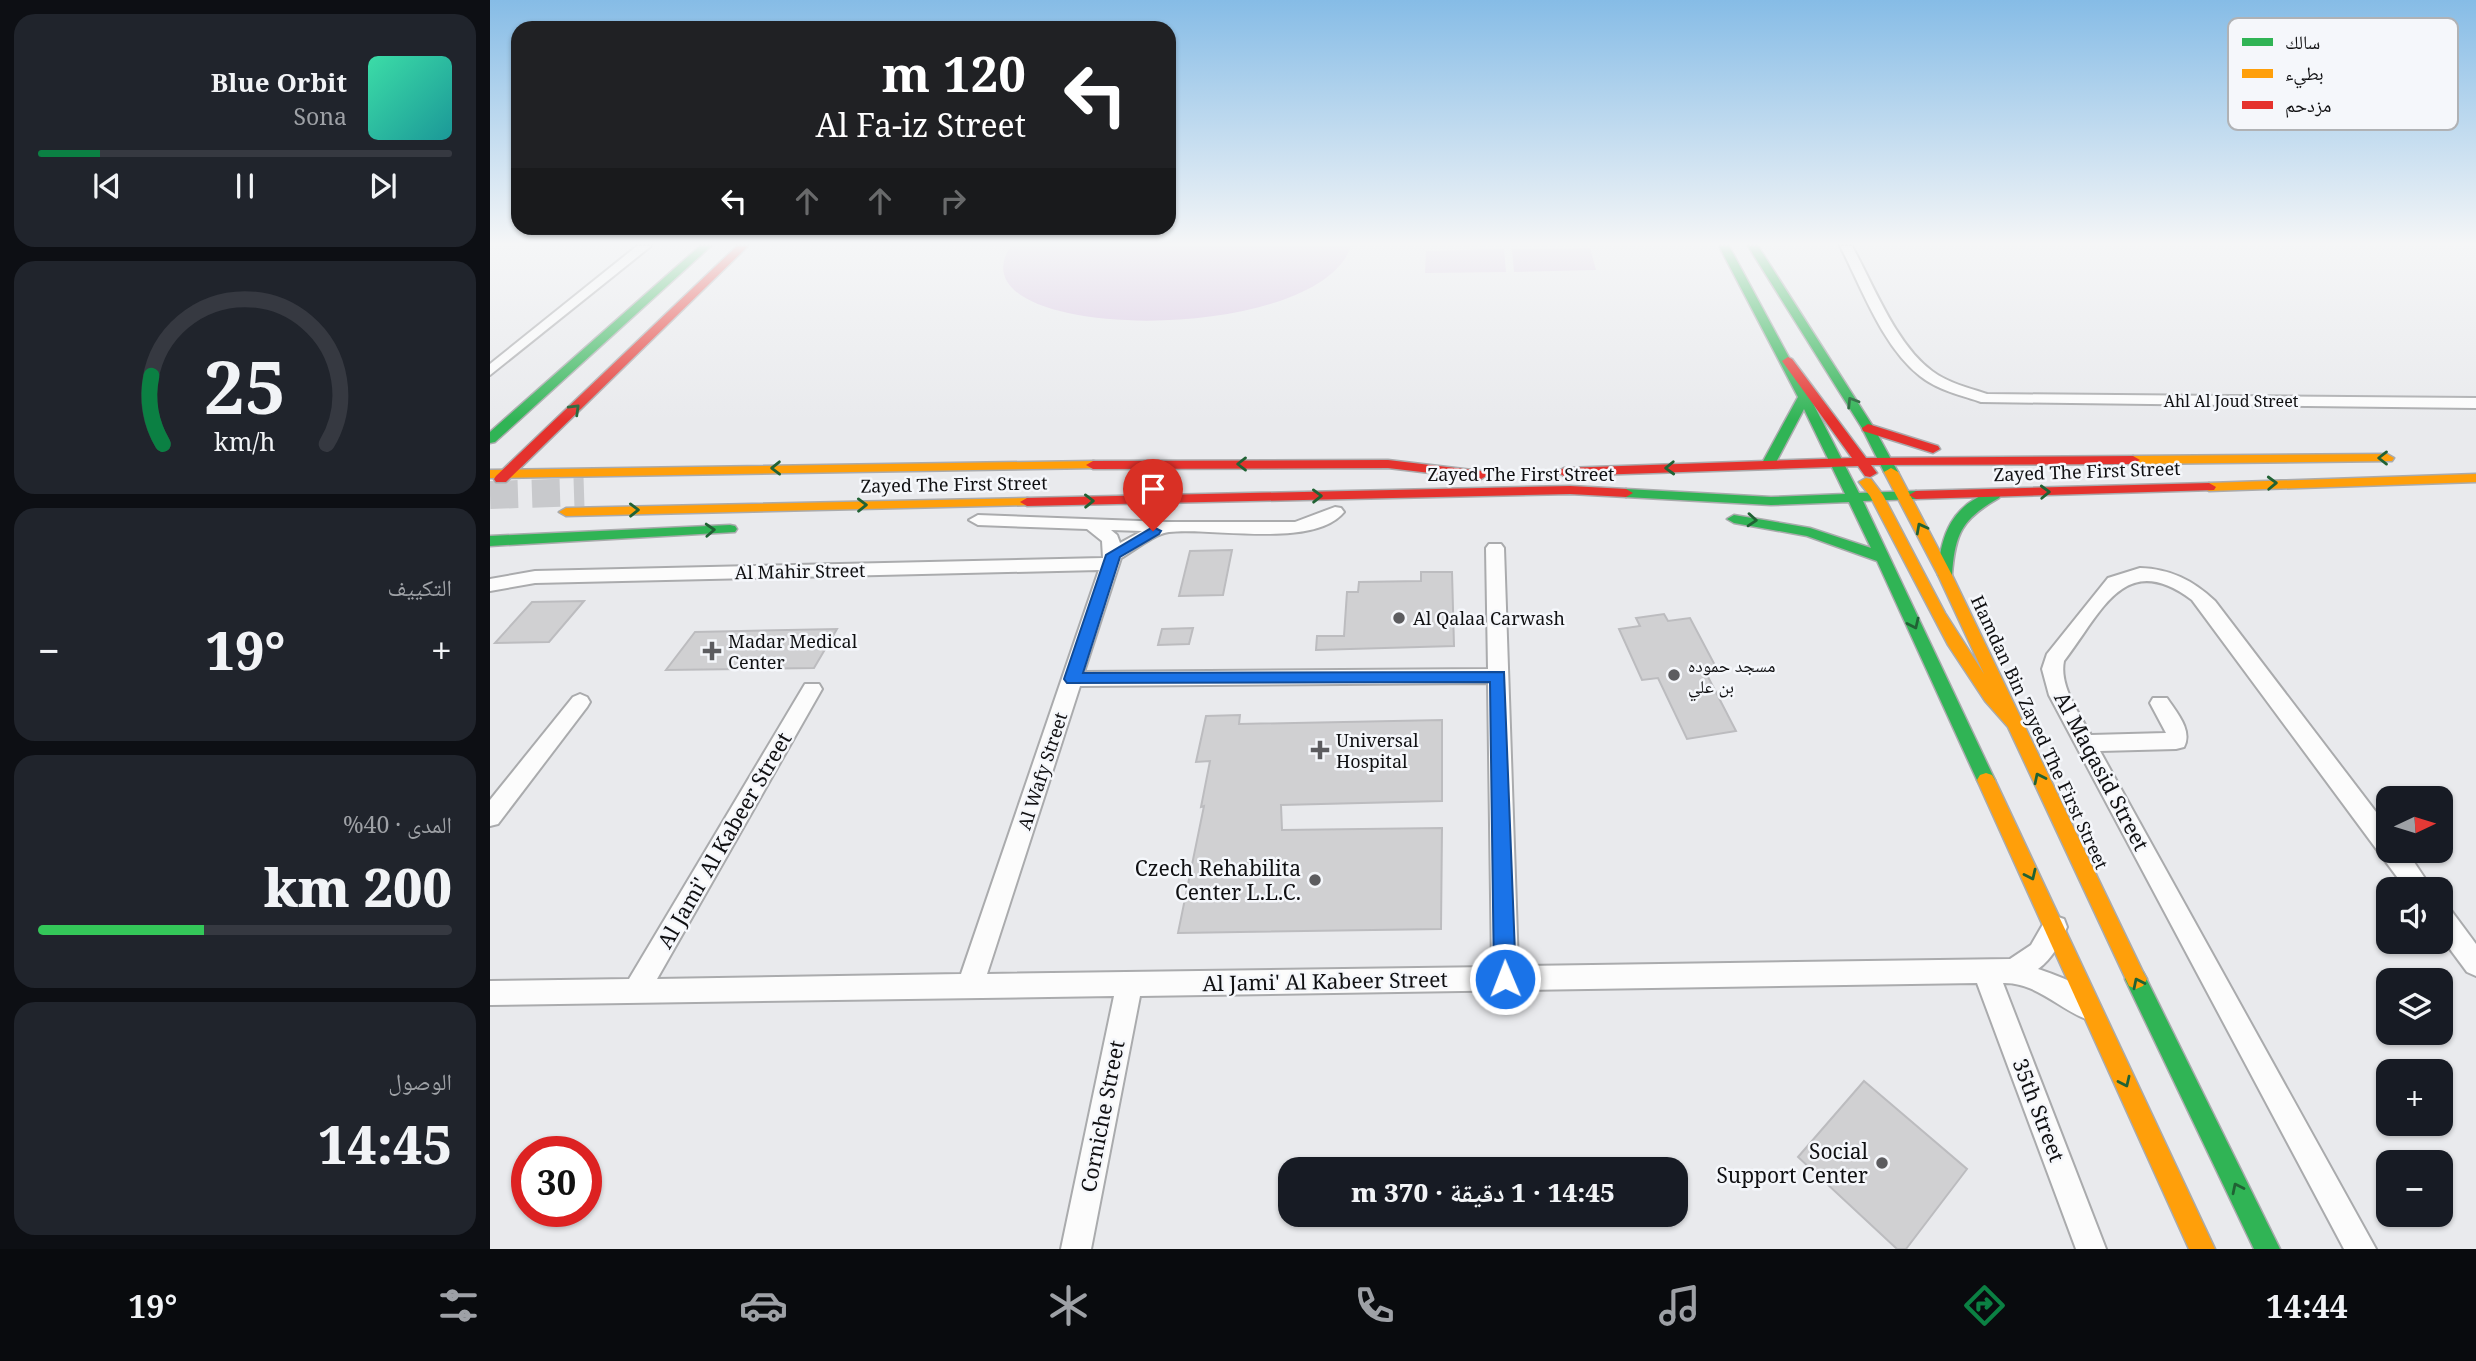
<!DOCTYPE html>
<html lang="ar">
<head>
<meta charset="utf-8">
<style>
  :root { --surface:#171b24; --page:#20242c; --text:#f1f3f6; --muted:#9ea1a6; --line:#363941; --accent:#0b8043 }
  body { margin:0; font-family:"Noto Serif","Noto Naskh Arabic",serif; background:var(--page); color:var(--text); direction:rtl; height:100vh; display:flex; flex-direction:column; font-size:26px; white-space:nowrap }
  * { box-sizing:border-box; margin:0 }
  p { font-size:23px; color:var(--muted) }
  .icon { flex:none; width:38px; height:38px; fill:none; stroke:currentColor; stroke-width:2; stroke-linecap:round; stroke-linejoin:round }
  .map { position:relative; flex:1; overflow:hidden; direction:ltr }
  .details { display:flex; flex-direction:column; gap:14px; padding:14px; background:#0d0f14; width:490px }
  .details>* { flex:none }
  .banner { position:absolute; left:21px; top:21px; width:665px; height:214px; border-radius:21px; box-shadow:0 2px 5px #0004; direction:rtl; background:#202124; color:#fff; overflow:hidden }
  .needle { width:46px; rotate:86deg }
  .controls { position:absolute; left:1886px; top:786px; display:grid; gap:14px }
  .controls a { display:grid; place-items:center; width:77px; height:77px; border-radius:14px; background:var(--surface); box-shadow:0 2px 5px #0004; font-size:35px }
  .speed { position:absolute; left:21px; top:1136px; display:flex; gap:14px; font-size:35px; font-weight:700; text-align:center }
  .speed>* { display:grid; place-content:center; width:91px; height:91px; border-radius:50%; background:var(--surface); box-shadow:0 2px 5px #0004; line-height:1 }
  .speed .limit { border:10px solid #d22; background:#fff; color:#111 }
  .pin { position:absolute; display:grid; place-items:center; width:60px; height:60px; color:#fff; margin:-72px -30px; border-radius:50% 50% 50% 0; rotate:-45deg; box-shadow:0 0 7px #0007 }
  .pin .icon { rotate:45deg }
  .me { position:absolute; width:77px; margin:-38px; rotate:359deg; stroke-linejoin:round; filter:drop-shadow(0 0 5px #0008) }
  .turn { display:flex; align-items:center; gap:24px; height:147px; padding:0 35px; font-size:32px }
  .turn .icon { width:91px; height:91px; stroke-width:2.5 }
  .turn b { display:block; font-size:49px; line-height:60px }
  .lanes { display:flex; align-items:center; height:66px; padding:0 35px; background:#0003; justify-content:center; gap:35px; direction:ltr }
  .lanes .off { opacity:.35 }
  .big { font-size:52px; font-weight:800; line-height:1.1 }
  .details .card { flex:1; display:flex; flex-direction:column; justify-content:center; gap:10px; min-width:0; padding:0 24px; border-radius:21px; background:var(--page) }
  .details .dial { align-items:center; gap:0 }
  .dial svg { height:182px; overflow:visible; fill:none; stroke:var(--line); stroke-width:7; stroke-linecap:round; text-anchor:middle }
  .dial text { fill:var(--text); stroke:none }
  .song { display:flex; align-items:center; gap:21px }
  .cover { width:84px; height:84px; border-radius:10px; background:linear-gradient(135deg,hsl(160 70% 55%),hsl(180 70% 35%)) }
  .played { height:7px; border-radius:4px; background:linear-gradient(90deg,var(--accent) 15%,var(--line) 15%) }
  .keys { display:flex; justify-content:space-around; direction:ltr }
  .heat { display:flex; justify-content:space-between; align-items:center; font-size:38px; direction:ltr }
  .charge { height:10px; border-radius:5px; background:linear-gradient(90deg,#34c759 40%,var(--line) 0) }
  .trip { position:absolute; left:788px; top:1157px; width:410px; height:70px; border-radius:21px; background:var(--surface); box-shadow:0 2px 5px #0004; font-weight:800; line-height:70px; text-align:center; direction:rtl }
  .tab-bar { display:flex; height:112px; justify-content:space-around; align-items:center; background:#090b0e; color:var(--muted) }
  .tab-bar .icon { width:49px; height:49px }
  .tab-bar .current { color:var(--accent) }
  .tab-bar b { font-size:32px; color:var(--text) }
  main { display:flex; flex:1; min-height:0 }
  .map>svg:first-child { display:block }
  .green { fill:#dac7e3 }
  .building { fill:#d0d0d2; stroke:#bcbcbf; stroke-width:2 }
  .lines { fill:none; stroke-linecap:round; stroke-linejoin:round }
  .primary-tunnel { stroke:#c8c9cc; stroke-width:28; stroke-dasharray:28 14; stroke-linecap:butt }
  .street-casing { stroke:#aaabad; stroke-width:4 }
  .fast-casing { stroke:#aaabad; stroke-width:3 }
  .slow-casing { stroke:#aaabad; stroke-width:3 }
  .jam-casing { stroke:#aaabad; stroke-width:3 }
  .street { fill:#fcfcfc; fill-rule:evenodd }
  .fast { fill:#30b455; fill-rule:evenodd }
  .slow { fill:#ff9f0a; fill-rule:evenodd }
  .jam { fill:#e5322d; fill-rule:evenodd }
  .oneway { stroke:#206234 }
  .route { fill:#1a73e8; stroke:#114b97; stroke-width:2 }
  .poi-dot { fill:#5c5c5f; stroke:#f5f7fb; stroke-width:2.5 }
  .labels { text-anchor:middle; dominant-baseline:central; stroke-width:5; stroke-linejoin:round; paint-order:stroke }
  .far-street-label { font-size:16px; fill:#101012; stroke:#f5f7fb }
  .street-label { font-size:18px; fill:#101012; stroke:#f5f7fb }
  .poi-label { font-size:18px; fill:#101012; stroke:#f5f7fb; text-anchor:start }
  .near-street-label { font-size:21px; fill:#101012; stroke:#f5f7fb }
  .near-poi-label { font-size:21px; fill:#101012; stroke:#f5f7fb; text-anchor:end }
  .key { fill:#f5f7fb; stroke:#b0b2b5; stroke-width:2 }
  .key-label { font-size:19px; fill:#101012 }
</style>
</head>
<body>
<main>
<div class="map">
<svg width="1986" height="1249" viewBox="0 0 1986 1249">
  <rect width="100%" height="100%" fill="#e9eaed"/>
  <!-- green -->
  <g class="green">
    <path d="M 521,246 L 861,246 C 828,348 455,343 521,246 Z"/>
    <path d="M 1100,248 L 1106,270 L 1024,272 L 1022,249 Z"/>
    <path d="M 1014,249 L 1016,272 L 935,273 L 936,251 Z"/>
  </g>
  <!-- building -->
  <g class="building">
    <path d="M 742,550 L 733,595 L 689,596 L 700,551 Z"/>
    <path d="M 931,572 L 962,572 L 964,646 L 826,650 L 827,636 L 854,636 L 857,592 L 868,592 L 869,582 L 931,581 Z"/>
    <path d="M 94,601 L 59,642 L 5,643 L 42,602 Z"/>
    <path d="M 1174,614 L 1178,621 L 1200,618 L 1228,671 L 1216,673 L 1246,731 L 1197,739 L 1168,678 L 1152,680 L 1129,629 L 1150,626 L 1146,618 Z"/>
    <path d="M 703,628 L 699,644 L 668,645 L 672,629 Z"/>
    <path d="M 347,629 L 324,668 L 176,670 L 205,632 Z"/>
    <path d="M 750,715 L 749,724 L 952,720 L 952,801 L 791,805 L 792,830 L 952,828 L 951,929 L 688,933 L 714,806 L 711,807 L 720,761 L 706,762 L 716,716 Z"/>
    <path d="M 1374,1081 L 1477,1169 L 1416,1249 L 1407,1249 L 1308,1157 Z"/>
  </g>
  <g class="lines">
    <!-- primary-tunnel -->
    <path class="primary-tunnel" d="M 0,495 L 94,492"/>
    <!-- street casing -->
    <g class="street-casing">
      <g id="street">
        <path d="M 147,246 L 161,246 L 0,375 L 0,364 Z"/>
        <path d="M 1350,246 L 1362,246 C 1383,284 1406,345 1442,371 C 1458,383 1479,388 1497,394 L 1986,398 L 1986,408 L 1491,402 C 1471,395 1447,390 1430,376 C 1392,346 1372,288 1350,246 Z"/>
        <path d="M 845,507 L 851,508 L 854,512 C 824,549 723,527 679,532 C 664,534 645,550 631,558 L 594,672 L 998,669 L 996,548 L 999,544 L 1011,544 L 1014,548 L 1028,966 L 1520,959 L 1541,945 L 1556,919 L 1565,916 L 1574,919 L 1577,927 C 1570,943 1563,958 1548,969 C 1568,976 1600,986 1609,1007 L 1605,1016 L 1596,1019 C 1568,1008 1545,982 1513,983 L 1616,1249 L 1586,1249 L 1487,983 L 650,996 L 601,1249 L 571,1249 L 624,996 L 0,1005 L 0,981 L 139,979 L 315,684 L 329,684 L 332,689 L 167,979 L 471,974 L 609,570 L 45,583 L 0,591 L 0,579 L 45,571 L 613,558 L 612,541 L 597,529 L 488,525 L 479,520 L 488,515 L 677,522 L 805,522 ZM 621,530 L 652,531 L 630,543 L 627,535 ZM 998,683 L 1002,967 L 497,974 L 590,686 Z"/>
        <path d="M 1650,568 C 1680,569 1703,580 1725,601 L 1899,829 L 1899,850 L 1916,850 L 1942,889 L 1916,889 L 1702,600 C 1634,549 1612,612 1574,661 C 1569,686 1589,713 1601,735 L 1676,733 L 1660,703 L 1663,698 L 1677,698 C 1686,712 1703,730 1694,747 L 1686,749 L 1610,751 L 1886,1249 L 1854,1249 L 1559,695 L 1552,669 L 1557,654 L 1618,578 Z"/>
        <path d="M 90,694 L 97,697 L 100,702 L 97,707 L 8,824 L 0,826 L 0,800 L 83,697 Z"/>
        <path d="M 1951,906 L 1960,909 L 1986,944 L 1986,976 L 1977,972 L 1951,937 Z"/>
      </g>
    </g>
    <!-- fast casing -->
    <g class="fast-casing">
      <g id="fast">
        <path d="M 210,246 L 221,246 L 5,442 L 0,443 L 0,432 Z"/>
        <path d="M 1229,246 L 1239,246 L 1310,378 L 1369,493 L 1426,491 L 1433,495 L 1426,499 L 1373,501 L 1505,780 L 1502,785 L 1496,787 L 1490,785 L 1487,780 L 1387,561 L 1317,536 L 1244,523 L 1237,519 L 1244,515 L 1320,528 L 1381,548 L 1359,502 L 1281,505 L 1136,497 L 1129,493 L 1136,489 L 1281,497 L 1355,494 L 1314,409 L 1283,468 L 1273,468 L 1271,465 L 1308,397 Z"/>
        <path d="M 1258,246 L 1268,246 L 1384,428 L 1408,472 L 1406,475 L 1401,476 L 1394,472 L 1372,428 Z"/>
        <path d="M 1504,491 L 1511,495 L 1509,498 C 1472,519 1465,533 1462,575 L 1455,580 L 1450,578 L 1448,575 C 1450,536 1462,503 1504,491 Z"/>
        <path d="M 240,525 L 245,526 L 247,529 L 245,532 L 0,546 L 0,536 Z"/>
        <path d="M 1646,969 L 1653,972 L 1790,1249 L 1764,1249 L 1635,979 L 1639,972 Z"/>
      </g>
    </g>
    <!-- slow casing -->
    <g class="slow-casing">
      <g id="slow">
        <path d="M 1897,454 L 1904,458 L 1902,461 L 1643,464 L 1636,460 L 1643,456 Z"/>
        <path d="M 603,461 L 608,462 L 608,468 L 0,478 L 0,470 Z"/>
        <path d="M 1401,468 L 1408,472 L 1462,575 L 1653,972 L 1657,979 L 1653,986 L 1646,989 L 1639,986 L 1518,727 L 1495,701 L 1458,645 L 1380,496 L 1369,482 L 1376,478 L 1381,479 L 1393,495 L 1455,613 L 1494,674 L 1448,575 L 1394,472 Z"/>
        <path d="M 1986,474 L 1986,482 L 1719,491 L 1712,487 L 1719,483 Z"/>
        <path d="M 537,498 L 542,499 L 544,502 L 542,505 L 76,516 L 69,512 L 76,508 Z"/>
        <path d="M 1496,773 L 1502,775 L 1505,780 L 1725,1249 L 1699,1249 L 1487,780 L 1490,775 Z"/>
      </g>
    </g>
    <!-- jam casing -->
    <g class="jam-casing">
      <g id="jam">
        <path d="M 247,246 L 258,246 L 16,482 L 6,482 L 4,479 L 6,476 Z"/>
        <path d="M 1298,357 L 1302,359 L 1376,458 L 1643,456 L 1650,460 L 1643,464 L 1381,465 L 1387,473 L 1380,477 L 1375,476 L 1368,466 L 1074,476 L 1067,472 L 1074,468 L 1362,458 L 1292,361 Z"/>
        <path d="M 1378,424 L 1448,446 L 1450,449 L 1443,453 L 1373,431 L 1372,428 Z"/>
        <path d="M 898,460 L 991,471 L 998,475 L 991,479 L 898,468 L 603,469 L 596,465 L 603,461 Z"/>
        <path d="M 1719,483 L 1726,487 L 1724,490 L 1426,499 L 1419,495 L 1426,491 Z"/>
        <path d="M 1080,486 L 1136,489 L 1143,493 L 1136,497 L 1080,494 L 537,506 L 530,502 L 537,498 Z"/>
      </g>
    </g>
    <!-- street -->
    <use href="#street" class="street"/>
    <!-- fast -->
    <use href="#fast" class="fast"/>
    <!-- slow -->
    <use href="#slow" class="slow"/>
    <!-- jam -->
    <use href="#jam" class="jam"/>
  </g>
  <!-- one-way arrows -->
  <defs><path id="oneway-chevron" d="M-2-3.5L2.5 0L-2 3.5" fill="none" stroke-width="1.6" stroke-linecap="round" stroke-linejoin="round" transform="scale(1.75)"/></defs>
  <g class="oneway">
    <use href="#oneway-chevron" transform="translate(1362 402) rotate(-122)"/>
    <use href="#oneway-chevron" transform="translate(85 409) rotate(-44)"/>
    <use href="#oneway-chevron" transform="translate(1893 458) rotate(180)"/>
    <use href="#oneway-chevron" transform="translate(752 464) rotate(-180)"/>
    <use href="#oneway-chevron" transform="translate(286 468) rotate(179)"/>
    <use href="#oneway-chevron" transform="translate(1180 468) rotate(178)"/>
    <use href="#oneway-chevron" transform="translate(1782 483) rotate(-2)"/>
    <use href="#oneway-chevron" transform="translate(1555 492) rotate(-2)"/>
    <use href="#oneway-chevron" transform="translate(827 496) rotate(-1)"/>
    <use href="#oneway-chevron" transform="translate(599 501) rotate(-1)"/>
    <use href="#oneway-chevron" transform="translate(372 505) rotate(-1)"/>
    <use href="#oneway-chevron" transform="translate(144 510) rotate(-1)"/>
    <use href="#oneway-chevron" transform="translate(1262 520) rotate(4)"/>
    <use href="#oneway-chevron" transform="translate(1431 528) rotate(-118)"/>
    <use href="#oneway-chevron" transform="translate(220 530) rotate(-3)"/>
    <use href="#oneway-chevron" transform="translate(1424 624) rotate(65)"/>
    <use href="#oneway-chevron" transform="translate(1549 778) rotate(-116)"/>
    <use href="#oneway-chevron" transform="translate(1541 875) rotate(65)"/>
    <use href="#oneway-chevron" transform="translate(1648 983) rotate(-116)"/>
    <use href="#oneway-chevron" transform="translate(1635 1082) rotate(65)"/>
    <use href="#oneway-chevron" transform="translate(1747 1188) rotate(-116)"/>
  </g>
  <!-- sky -->
  <linearGradient id="sky" x2="0" y2="1"><stop stop-color="#86bce6"/><stop offset="0.58" stop-color="#f5f6f7"/><stop offset="1" stop-color="#f5f6f7" stop-opacity="0"/></linearGradient>
  <rect width="1986" height="421" fill="url(#sky)"/>
  <!-- route -->
  <path class="route" d="M 663,527 L 671,531 L 669,534 L 630,557 L 593,673 L 1014,672 L 1026,979 L 1022,986 L 1015,989 L 1007,986 L 1004,979 L 1000,682 L 577,683 L 574,679 L 616,555 Z"/>
  <!-- markers -->
  <g class="poi-dot">
    <circle cx="909" cy="618" r="7"/>
    <path d="M218.5 640.5h7v7h7v7h-7v7h-7v-7h-7v-7h7z"/>
    <circle cx="1184" cy="675" r="7"/>
    <path d="M826.5 739.5h7v7h7v7h-7v7h-7v-7h-7v-7h7z"/>
    <circle cx="825" cy="880" r="7"/>
    <circle cx="1392" cy="1163" r="7"/>
  </g>
  <g class="labels">
    <!-- far-street labels -->
    <g class="far-street-label">
      <text x="1741" y="401">Ahl Al Joud Street</text>
    </g>
    <!-- street labels -->
    <g class="street-label">
      <text transform="translate(1597 471) rotate(-2)">Zayed The First Street</text>
      <text x="1031" y="474">Zayed The First Street</text>
      <text transform="translate(464 484) rotate(-1)">Zayed The First Street</text>
      <text transform="translate(310 571) rotate(-1)">Al Mahir Street</text>
      <text transform="translate(1550 732) rotate(65)">Hamdan Bin Zayed The First Street</text>
      <text transform="translate(552 771) rotate(-72)">Al Wafy Street</text>
    </g>
    <!-- poi labels -->
    <g class="poi-label">
      <text x="923" y="618">Al Qalaa Carwash</text>
      <text x="238" y="641">Madar Medical<tspan x="238" dy="21">Center</tspan></text>
      <text x="1198" y="665">مسجد حموده<tspan x="1198" dy="21">بن علي</tspan></text>
      <text x="846" y="740">Universal<tspan x="846" dy="21">Hospital</tspan></text>
    </g>
    <!-- near-street labels -->
    <g class="near-street-label">
      <text transform="translate(1612 771) rotate(62)">Al Maqasid Street</text>
      <text transform="translate(234 840) rotate(-60)">Al Jami' Al Kabeer Street</text>
      <text transform="translate(835 981) rotate(-1)">Al Jami' Al Kabeer Street</text>
      <text transform="translate(1549 1110) rotate(69)">35th Street</text>
      <text transform="translate(612 1116) rotate(-79)">Corniche Street</text>
    </g>
    <!-- near-poi labels -->
    <g class="near-poi-label">
      <text x="811" y="868">Czech Rehabilita<tspan x="811" dy="24">Center L.L.C.</tspan></text>
      <text x="1378" y="1151">Social<tspan x="1378" dy="24">Support Center</tspan></text>
    </g>
  </g>
  <!-- legend -->
  <rect x="1738" y="18" width="230" height="112" rx="10" class="key"/>
  <rect x="1752" y="38" width="31" height="8" fill="#30b455"/>
  <rect x="1752" y="69" width="31" height="9" fill="#ff9f0a"/>
  <rect x="1752" y="101" width="31" height="8" fill="#e5322d"/>
  <g class="key-label">
    <text x="1795" y="49">سالك</text>
    <text x="1795" y="80">بطيء</text>
    <text x="1795" y="112">مزدحم</text>
  </g>
</svg>
<div class="controls">
<a><svg class="needle" viewBox="-14 -14 28 28"><path d="M0-13l5 13h-10z" fill="#e53935"/><path d="M0 13l5-13h-10z" fill="#9ea1a6"/></svg></a>
<a><svg class="icon" aria-label="sound" viewBox="0 0 24 24"><path d="M4 9h4l5-4v14l-5-4H4zM17 9q2 3 0 6"/></svg></a>
<a><svg class="icon" aria-label="layers" viewBox="0 0 24 24"><path d="M12 4l9 5-9 5-9-5zM3 14l9 5 9-5"/></svg></a>
<a>+</a>
<a>−</a>
</div>
<div class="speed"><div class="limit">30</div></div>
<div class="pin" style="left:663px;top:531px;background:#d93025"><svg class="icon" aria-label="arrive" viewBox="0 0 24 24"><path d="M6 21V4h12l-3 4 3 4H6"/></svg></div>
<svg class="me" style="left:1015px;top:979px" viewBox="-20 -20 40 40"><circle r="17" fill="#1a73e8" stroke="#fff" stroke-width="3"/><path d="M0-11L8 9 0 5-8 9z" fill="#fff"/></svg>
<div class="trip">14:45 · 1 دقيقة · 370 m</div>
<div class="banner">
<div class="turn"><svg class="icon" aria-label="left" viewBox="0 0 24 24"><path d="M17 20v-9H6M10 6l-5 5 5 5"/></svg><div><b>120 m</b>Al Fa-iz Street</div></div>
<div class="lanes"><svg class="icon" aria-label="left" viewBox="0 0 24 24"><path d="M17 20v-9H6M10 6l-5 5 5 5"/></svg><svg class="icon off" aria-label="ahead" viewBox="0 0 24 24"><path d="M12 20V5M6 11l6-6 6 6"/></svg><svg class="icon off" aria-label="ahead" viewBox="0 0 24 24"><path d="M12 20V5M6 11l6-6 6 6"/></svg><svg class="icon off" aria-label="right" viewBox="0 0 24 24"><path d="M7 20v-9h11M14 6l5 5-5 5"/></svg></div>
</div>
</div>
<section class="details">
<div class="card">
<div class="song"><i class="cover"></i><div><b>Blue Orbit</b><p>Sona</p></div></div>
<div class="played"></div>
<div class="keys"><svg class="icon" aria-label="previous" viewBox="0 0 24 24"><path d="M18 5L8 12l10 7zM5 5v14"/></svg><svg class="icon" aria-label="pause" viewBox="0 0 24 24"><path d="M8 5v14M16 5v14"/></svg><svg class="icon" aria-label="next" viewBox="0 0 24 24"><path d="M6 5l10 7-10 7zM19 5v14"/></svg></div>
</div>
<div class="card dial"><svg viewBox="0 0 100 80">
<path d="M14 69A42 42 0 1 1 86 69"/>
<path d="M14 69A42 42 0 0 1 9 39" stroke="#0b8043"/>
<text x="50" y="56" font-size="32" font-weight="700">25</text>
<text x="50" y="72" font-size="11">km/h</text>
</svg></div>
<div class="card"><p>التكييف</p>
<div class="heat"><a>−</a><b class="big">19°</b><a>+</a></div>
</div>
<div class="card"><p>المدى · 40%</p><b class="big">200 km</b><div class="charge"></div></div>
<div class="card"><p>الوصول</p><b class="big">14:45</b></div>
</section>
</main>
<nav class="tab-bar">
<b>14:44</b>
<svg class="icon current" aria-label="directions" viewBox="0 0 24 24"><path d="M12 3l9 9-9 9-9-9zM9 14v-3h6M13 9l2 2-2 2"/></svg>
<svg class="icon" aria-label="music" viewBox="0 0 24 24"><path d="M9 18V5l10-2v13"/><circle cx="6" cy="18" r="3"/><circle cx="16" cy="16" r="3"/></svg>
<svg class="icon" aria-label="phone" viewBox="0 0 24 24"><path d="M5 4h4l2 5-3 2q2 4 5 5l2-3 5 2v4C11 20 4 13 5 4z"/></svg>
<svg class="icon" aria-label="climate" viewBox="0 0 24 24"><path d="M12 3v18M4 7l16 10M4 17L20 7"/></svg>
<svg class="icon" aria-label="car" viewBox="0 0 24 24"><path d="M5 17H2v-5l4-1 3-4h7l3 4 3 1v5h-3M9 17h6M6 11h13"/><circle cx="7" cy="17" r="2"/><circle cx="17" cy="17" r="2"/></svg>
<svg class="icon" aria-label="filters" viewBox="0 0 24 24"><path d="M4 7h16M4 17h16"/><circle cx="9" cy="7" r="2"/><circle cx="15" cy="17" r="2"/></svg>
<b>19°</b>
</nav>
</body>
</html>
